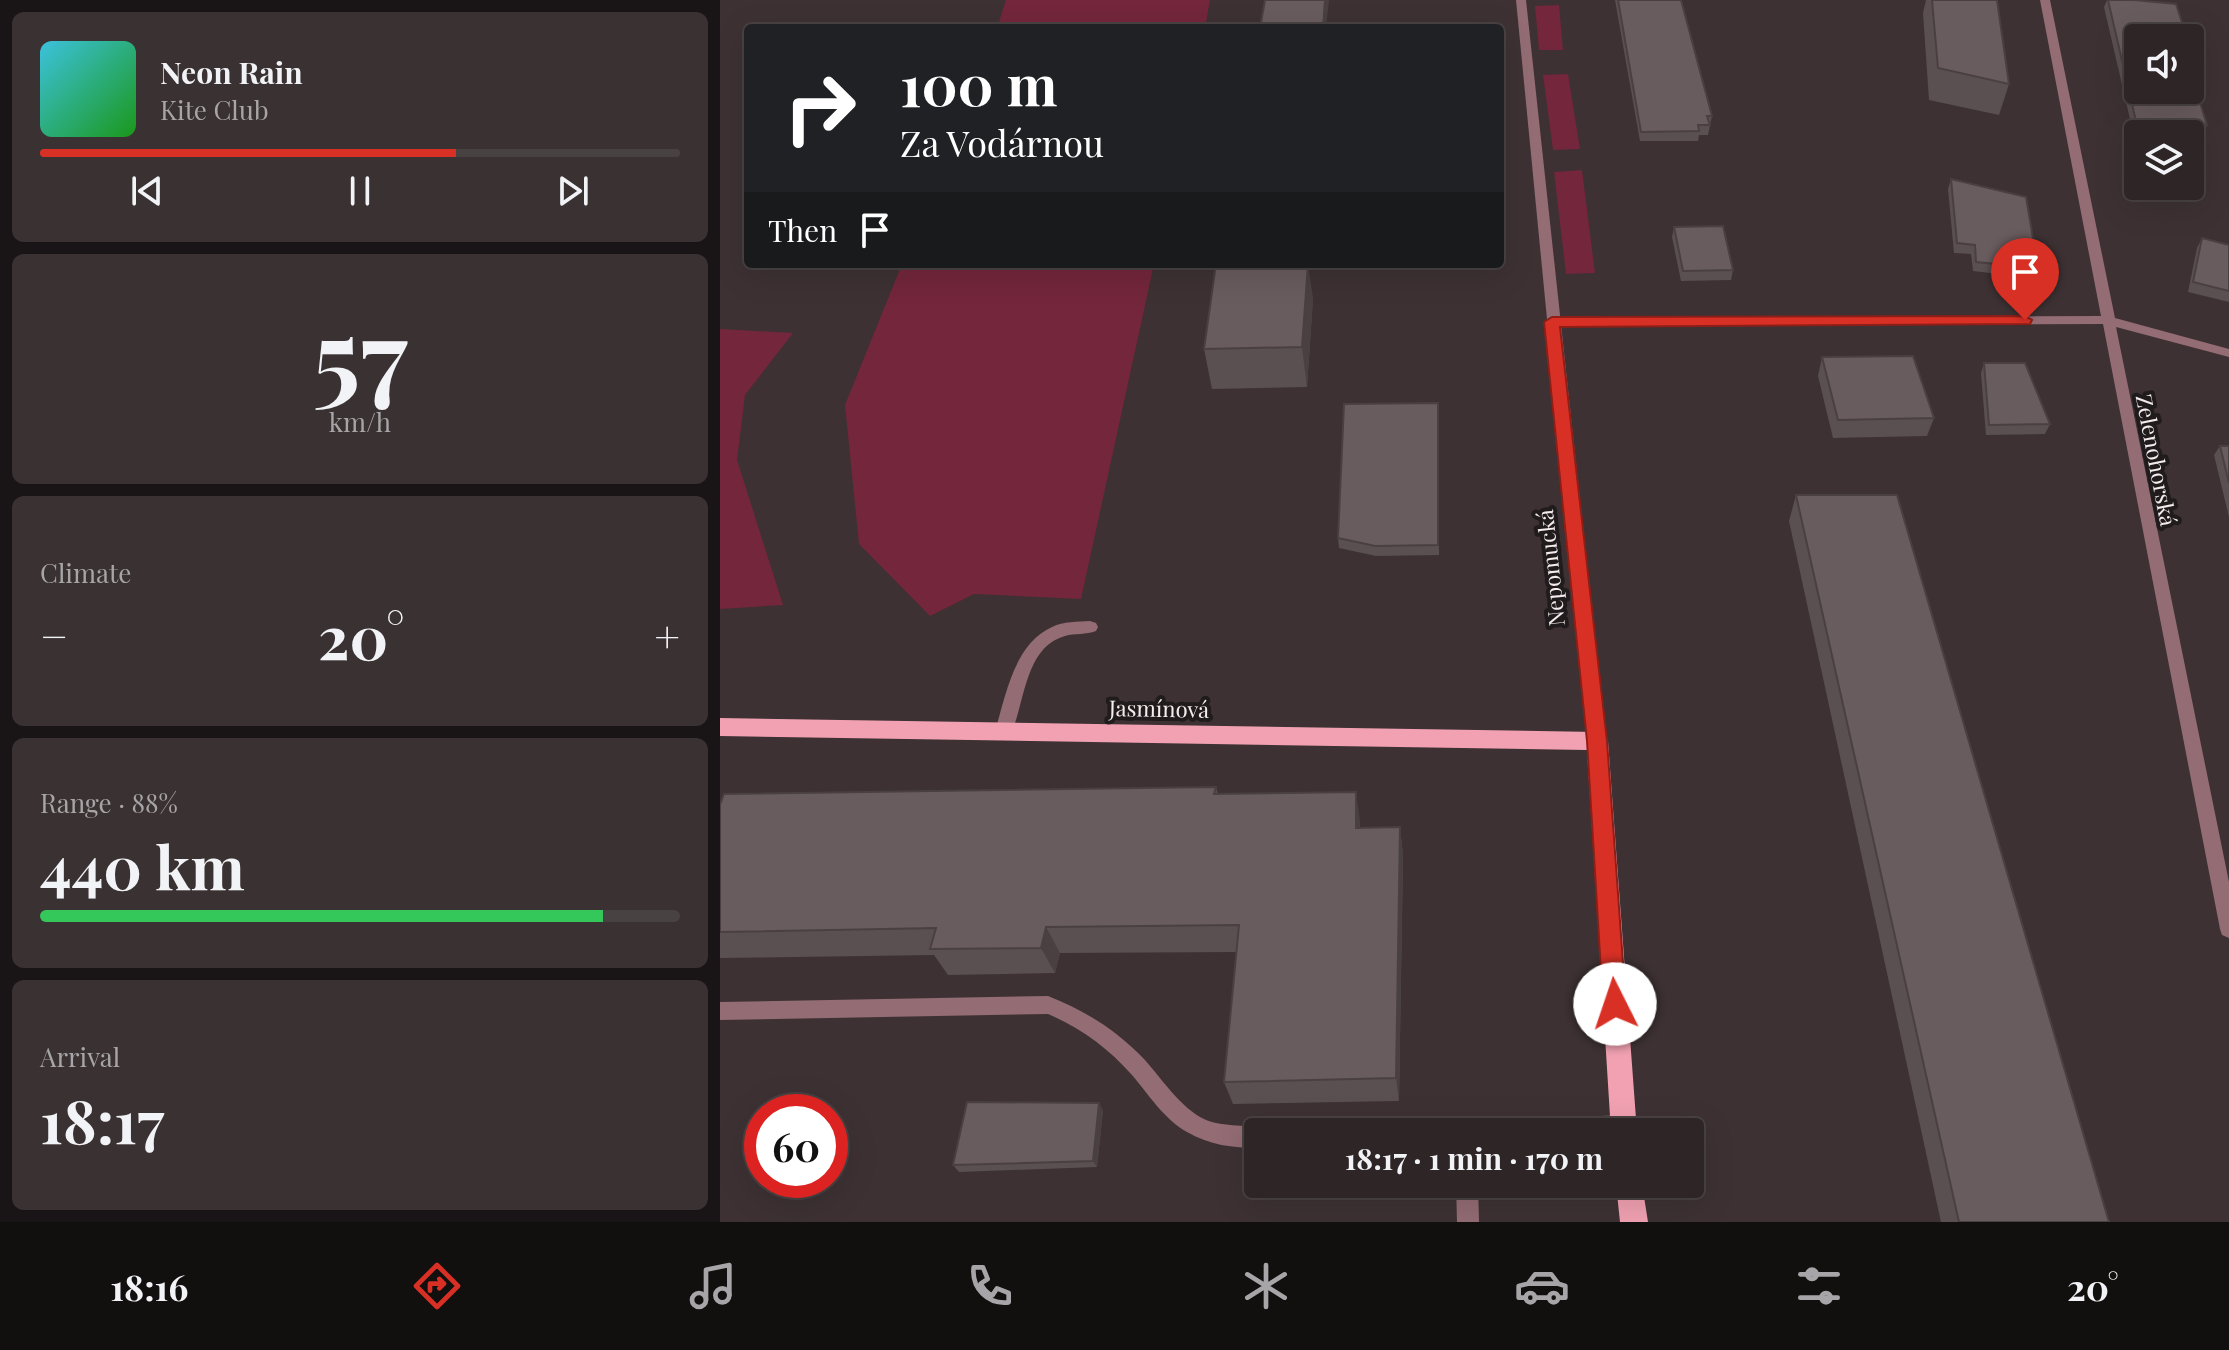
<!DOCTYPE html>
<html lang="en">
<head>
<meta charset="utf-8">
<style>
  :root { --surface:#2e2526; --page:#3a3132; --text:#f1f3f6; --muted:#a7a5a7; --line:#494243; --accent:#d93025 }
  body { margin:0; font-family:"Playfair Display",serif; background:var(--page); color:var(--text); height:100vh; display:flex; flex-direction:column; font-size:30px; white-space:nowrap }
  * { box-sizing:border-box; margin:0 }
  p { font-size:26px; color:var(--muted) }
  .icon { flex:none; width:44px; height:44px; fill:none; stroke:currentColor; stroke-width:2; stroke-linecap:round; stroke-linejoin:round }
  .map { position:relative; flex:1; overflow:hidden }
  .details { display:flex; flex-direction:column; gap:12px; padding:12px; background:#191415; width:720px }
  .details>* { flex:none }
  .hud { position:absolute; left:24px; top:24px; width:760px; height:244px; border-radius:8px; box-shadow:0 8px 32px #0002,0 0 0 2px var(--line); background:#202124; color:#fff; overflow:hidden }
  .fabs { position:absolute; left:1404px; top:24px; display:grid; gap:16px }
  .fabs a { display:grid; place-items:center; width:80px; height:80px; border-radius:8px; background:var(--surface); box-shadow:0 8px 32px #0002,0 0 0 2px var(--line); font-size:40px }
  .speed { position:absolute; left:24px; top:1094px; display:flex; gap:16px; font-size:40px; font-weight:700; text-align:center }
  .speed>* { display:grid; place-content:center; width:104px; height:104px; border-radius:50%; background:var(--surface); box-shadow:0 8px 32px #0002,0 0 0 2px var(--line); line-height:1 }
  .speed .limit { border:12px solid #d22; background:#fff; color:#111 }
  .pin { position:absolute; display:grid; place-items:center; width:68px; height:68px; color:#fff; margin:-82px -34px; border-radius:50% 50% 50% 0; rotate:-45deg; box-shadow:0 0 8px #0007 }
  .pin .icon { rotate:45deg }
  .me { position:absolute; width:88px; margin:-44px; rotate:356deg; stroke-linejoin:round; filter:drop-shadow(0 0 6px #0008) }
  .turn { display:flex; align-items:center; gap:28px; height:168px; padding:0 24px; font-size:36px }
  .turn .icon { width:104px; height:104px; stroke-width:2.5 }
  .turn b { display:block; font-size:56px; line-height:68px }
  .then { display:flex; align-items:center; height:76px; padding:0 24px; background:#0003; gap:16px; font-size:30px }
  .big { font-size:60px; font-weight:700; line-height:1.1 }
  .details .card { flex:1; display:flex; flex-direction:column; justify-content:center; gap:12px; min-width:0; padding:0 28px; border-radius:12px; background:var(--page) }
  .details .dial { align-items:center; gap:0 }
  .dial b { font-size:104px; line-height:1 }
  .song { display:flex; align-items:center; gap:24px }
  .cover { width:96px; height:96px; border-radius:12px; background:linear-gradient(135deg,hsl(190 70% 55%),hsl(120 70% 35%)) }
  .played { height:8px; border-radius:4px; background:linear-gradient(90deg,var(--accent) 65%,var(--line) 65%) }
  .keys { display:flex; justify-content:space-around; direction:ltr }
  .heat { display:flex; justify-content:space-between; align-items:center; font-size:44px; direction:ltr }
  .charge { height:12px; border-radius:6px; background:linear-gradient(90deg,#34c759 88%,var(--line) 0) }
  .trip { position:absolute; left:524px; top:1118px; width:460px; height:80px; border-radius:8px; background:var(--surface); box-shadow:0 8px 32px #0002,0 0 0 2px var(--line); font-weight:700; line-height:80px; text-align:center }
  .tab-bar { display:flex; height:128px; justify-content:space-around; align-items:center; background:#120f0f; color:var(--muted) }
  .tab-bar .icon { width:56px; height:56px }
  .tab-bar .active { color:var(--accent) }
  .tab-bar b { font-size:36px; color:var(--text) }
  main { display:flex; flex:1; min-height:0 }
  .map>svg:first-child { display:block }
  .green { fill:#73263c }
  .lines { fill:none; stroke-linecap:round; stroke-linejoin:round }
  .service { fill:#936c74; fill-rule:evenodd }
  .minor { fill:#936c74; fill-rule:evenodd }
  .tertiary { fill:#936c74; fill-rule:evenodd }
  .primary { fill:#f1a1b2; fill-rule:evenodd }
  .wall { fill:#5a4f51 }
  .shaded-wall { fill:#4a4042 }
  .building { fill:#695c5e; stroke:#4a4042; stroke-width:2 }
  .route { fill:#d93025; stroke:#8d1f18; stroke-width:2 }
  .labels { text-anchor:middle; dominant-baseline:central; stroke-width:8; stroke-linejoin:round; paint-order:stroke }
  .street-label { font-size:22px; fill:#f4eced; stroke:#201b1c }
</style>
</head>
<body>
<main>
<section class="details">
<div class="card">
<div class="song"><i class="cover"></i><div><b>Neon Rain</b><p>Kite Club</p></div></div>
<div class="played"></div>
<div class="keys"><svg class="icon" aria-label="previous" viewBox="0 0 24 24"><path d="M18 5L8 12l10 7zM5 5v14"/></svg><svg class="icon" aria-label="pause" viewBox="0 0 24 24"><path d="M8 5v14M16 5v14"/></svg><svg class="icon" aria-label="next" viewBox="0 0 24 24"><path d="M6 5l10 7-10 7zM19 5v14"/></svg></div>
</div>
<div class="card dial"><b>57</b><p>km/h</p></div>
<div class="card"><p>Climate</p>
<div class="heat"><a>−</a><b class="big">20°</b><a>+</a></div>
</div>
<div class="card"><p>Range · 88%</p><b class="big">440 km</b><div class="charge"></div></div>
<div class="card"><p>Arrival</p><b class="big">18:17</b></div>
</section>
<div class="map">
<svg width="1509" height="1222" viewBox="0 0 1509 1222">
  <rect width="100%" height="100%" fill="#3d3133"/>
  <!-- green -->
  <g class="green">
    <path d="M 286,0 L 490,0 L 485,28 L 277,28 Z"/>
    <path d="M 839,5 L 843,50 L 819,50 L 815,6 Z"/>
    <path d="M 848,74 L 860,149 L 833,150 L 823,75 Z"/>
    <path d="M 862,170 L 875,273 L 846,274 L 834,172 Z"/>
    <path d="M 182,264 L 434,264 L 361,599 L 254,594 L 210,616 L 139,544 L 125,405 Z"/>
    <path d="M 0,329 L 73,333 L 25,395 L 17,460 L 63,605 L 0,609 Z"/>
  </g>
  <g class="lines">
    <!-- service -->
    <path class="service" d="M 328,996 C 366,1011 396,1030 424,1059 C 442,1079 457,1103 480,1117 C 501,1129 524,1122 545,1131 L 538,1132 L 538,1148 C 512,1148 490,1145 467,1132 C 444,1119 429,1095 412,1075 C 388,1048 361,1028 328,1014 L 0,1020 L 0,1002 Z"/>
    <!-- minor -->
    <g class="minor">
      <path d="M 1320,0 L 1330,0 L 1395,318 L 1509,349 L 1509,357 L 1396,327 L 1509,882 L 1509,938 L 1502,935 L 1500,929 L 1383,324 L 832,326 L 825,322 L 832,318 L 1381,316 Z"/>
      <path d="M 370,621 L 376,623 L 378,627 L 376,631 C 366,635 355,633 345,636 C 304,647 305,705 290,736 L 284,738 L 278,736 L 275,731 C 286,695 294,644 332,627 C 344,621 357,622 370,621 Z"/>
      <path d="M 903,1115 L 910,1118 L 913,1125 L 911,1132 L 736,1132 L 739,1125 L 746,1122 Z"/>
      <path d="M 736,1184 L 758,1184 L 759,1222 L 737,1222 Z"/>
    </g>
    <!-- tertiary -->
    <path class="tertiary" d="M 796,0 L 806,0 L 886,741 L 883,746 L 877,748 L 871,746 L 868,741 Z"/>
    <!-- primary -->
    <g class="primary">
      <path d="M 0,718 L 877,732 L 885,735 L 888,741 L 917,1132 L 891,1132 L 867,750 L 0,736 Z"/>
      <path d="M 896,1184 L 922,1184 L 928,1222 L 900,1222 Z"/>
    </g>
  </g>
  <!-- wall -->
  <g class="wall">
    <path d="M 895,0 L 961,0 L 992,116 L 988,135 L 979,135 L 978,141 L 920,141 Z"/>
    <path d="M 1206,0 L 1277,0 L 1289,84 L 1279,115 L 1209,100 L 1203,13 Z"/>
    <path d="M 1387,0 L 1414,0 L 1418,38 L 1487,125 L 1483,135 L 1471,134 L 1472,147 L 1470,152 L 1470,134 L 1418,134 L 1418,146 L 1416,145 L 1384,7 Z"/>
    <path d="M 1231,179 L 1318,268 L 1314,278 L 1253,271 L 1251,254 L 1234,253 L 1228,189 Z"/>
    <path d="M 954,227 L 1013,270 L 1011,280 L 961,281 L 952,237 Z"/>
    <path d="M 1482,238 L 1509,245 L 1509,302 L 1468,292 L 1477,248 Z"/>
    <path d="M 593,298 L 587,387 L 492,389 L 484,349 Z"/>
    <path d="M 1102,357 L 1214,418 L 1207,436 L 1113,438 L 1098,376 Z"/>
    <path d="M 1264,363 L 1330,424 L 1325,434 L 1266,435 L 1261,373 Z"/>
    <path d="M 718,403 L 719,555 L 656,556 L 619,548 L 618,538 Z"/>
    <path d="M 1500,446 L 1509,446 L 1509,517 L 1494,455 Z"/>
    <path d="M 1076,495 L 1389,1222 L 1221,1222 L 1069,521 Z"/>
    <path d="M 496,787 L 498,794 L 640,821 L 640,827 L 680,827 L 683,855 L 679,1101 L 513,1104 L 504,1082 L 517,952 L 340,953 L 335,973 L 228,975 L 214,955 L 0,958 L 0,805 Z"/>
    <path d="M 383,1110 L 377,1167 L 239,1172 L 233,1165 Z"/>
  </g>
  <!-- shaded-wall -->
  <g class="shaded-wall">
    <path d="M 605,0 L 609,0 L 606,28 L 603,28 Z"/>
    <path d="M 588,264 L 593,298 L 587,387 L 582,347 Z"/>
    <path d="M 636,792 L 640,821 L 639,855 L 636,828 Z"/>
    <path d="M 680,827 L 683,855 L 679,1101 L 676,1078 Z"/>
    <path d="M 326,927 L 340,953 L 335,973 L 321,948 Z"/>
    <path d="M 379,1103 L 383,1110 L 377,1167 L 373,1161 Z"/>
  </g>
  <!-- building -->
  <g class="building">
    <path d="M 545,0 L 605,0 L 603,28 L 540,28 Z"/>
    <path d="M 898,0 L 961,0 L 992,116 L 987,116 L 990,125 L 978,125 L 979,131 L 921,132 Z"/>
    <path d="M 1212,0 L 1277,0 L 1289,84 L 1218,68 Z"/>
    <path d="M 1388,0 L 1414,0 L 1456,4 L 1467,38 L 1418,38 L 1418,90 L 1470,90 L 1470,70 L 1487,125 L 1469,124 L 1472,147 L 1470,146 L 1470,134 L 1419,134 Z"/>
    <path d="M 1231,179 L 1306,197 L 1318,268 L 1256,262 L 1255,245 L 1237,243 Z"/>
    <path d="M 1003,226 L 1013,270 L 963,271 L 954,227 Z"/>
    <path d="M 1482,238 L 1509,245 L 1509,291 L 1473,282 Z"/>
    <path d="M 496,264 L 588,264 L 582,347 L 484,349 Z"/>
    <path d="M 1193,356 L 1214,418 L 1118,420 L 1102,357 Z"/>
    <path d="M 1264,363 L 1305,363 L 1330,424 L 1269,425 Z"/>
    <path d="M 718,403 L 718,545 L 655,546 L 618,538 L 624,404 Z"/>
    <path d="M 1500,446 L 1509,446 L 1509,483 Z"/>
    <path d="M 1076,495 L 1177,495 L 1389,1222 L 1239,1222 Z"/>
    <path d="M 496,787 L 494,794 L 636,792 L 636,828 L 680,827 L 676,1078 L 504,1082 L 519,925 L 326,927 L 321,948 L 210,949 L 216,928 L 0,932 L 0,805 L 4,794 Z"/>
    <path d="M 247,1102 L 379,1103 L 373,1161 L 233,1165 Z"/>
  </g>
  <!-- route -->
  <path class="route" d="M 1305,316 L 1312,320 L 1310,324 L 840,327 L 887,741 L 906,1004 L 903,1011 L 895,1014 L 887,1011 L 883,1004 L 867,741 L 824,322 L 832,317 Z"/>
  <g class="labels">
    <!-- street labels -->
    <g class="street-label">
      <text transform="translate(1437 460) rotate(79)">Zelenohorská</text>
      <text transform="translate(830 568) rotate(-96)">Nepomucká</text>
      <text transform="translate(439 708) rotate(1)">Jasmínová</text>
    </g>
  </g>
</svg>
<div class="fabs">
<a><svg class="icon" aria-label="sound" viewBox="0 0 24 24"><path d="M4 9h4l5-4v14l-5-4H4zM17 9q2 3 0 6"/></svg></a>
<a><svg class="icon" aria-label="layers" viewBox="0 0 24 24"><path d="M12 4l9 5-9 5-9-5zM3 14l9 5 9-5"/></svg></a>
</div>
<div class="speed"><div class="limit">60</div></div>
<div class="pin" style="left:1305px;top:320px;background:#d93025"><svg class="icon" aria-label="arrive" viewBox="0 0 24 24"><path d="M6 21V4h12l-3 4 3 4H6"/></svg></div>
<svg class="me" style="left:895px;top:1004px" viewBox="-20 -20 40 40"><circle r="19" fill="#fff"/><path d="M0-13L10 11 0 6-10 11z" fill="#d93025"/></svg>
<div class="trip">18:17 · 1 min · 170 m</div>
<div class="hud">
<div class="turn"><svg class="icon" aria-label="right" viewBox="0 0 24 24"><path d="M7 20v-9h11M14 6l5 5-5 5"/></svg><div><b>100 m</b>Za Vodárnou</div></div>
<div class="then">Then<svg class="icon" aria-label="arrive" viewBox="0 0 24 24"><path d="M6 21V4h12l-3 4 3 4H6"/></svg></div>
</div>
</div>
</main>
<nav class="tab-bar">
<b>18:16</b>
<svg class="icon active" aria-label="directions" viewBox="0 0 24 24"><path d="M12 3l9 9-9 9-9-9zM9 14v-3h6M13 9l2 2-2 2"/></svg>
<svg class="icon" aria-label="music" viewBox="0 0 24 24"><path d="M9 18V5l10-2v13"/><circle cx="6" cy="18" r="3"/><circle cx="16" cy="16" r="3"/></svg>
<svg class="icon" aria-label="phone" viewBox="0 0 24 24"><path d="M5 4h4l2 5-3 2q2 4 5 5l2-3 5 2v4C11 20 4 13 5 4z"/></svg>
<svg class="icon" aria-label="climate" viewBox="0 0 24 24"><path d="M12 3v18M4 7l16 10M4 17L20 7"/></svg>
<svg class="icon" aria-label="car" viewBox="0 0 24 24"><path d="M5 17H2v-5l4-1 3-4h7l3 4 3 1v5h-3M9 17h6M6 11h13"/><circle cx="7" cy="17" r="2"/><circle cx="17" cy="17" r="2"/></svg>
<svg class="icon" aria-label="filters" viewBox="0 0 24 24"><path d="M4 7h16M4 17h16"/><circle cx="9" cy="7" r="2"/><circle cx="15" cy="17" r="2"/></svg>
<b>20°</b>
</nav>
</body>
</html>
